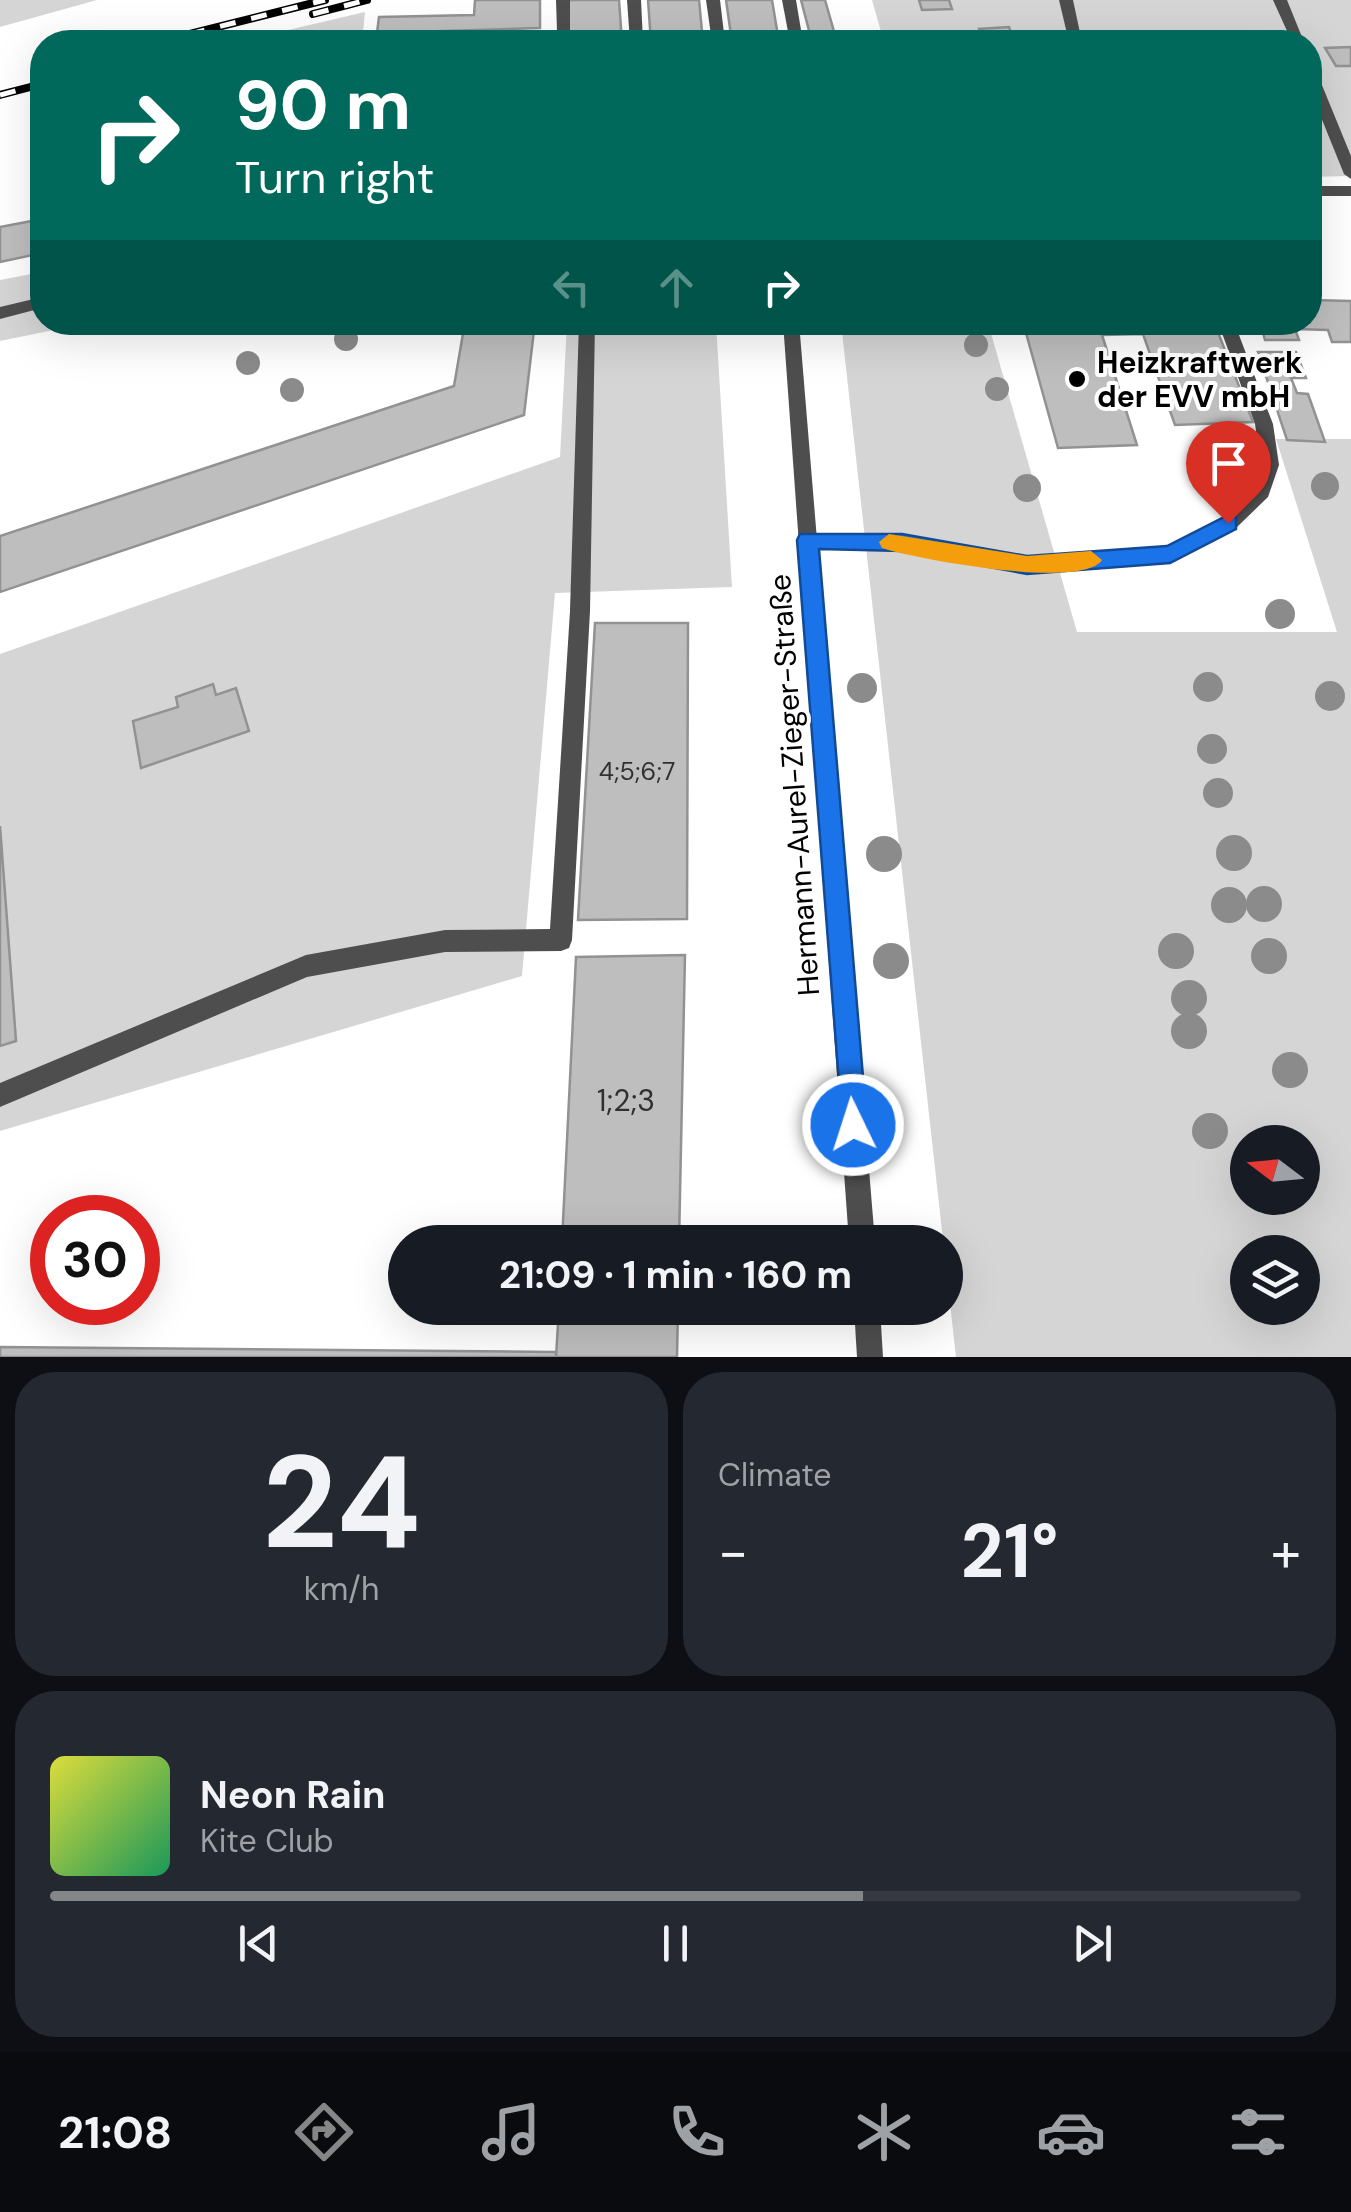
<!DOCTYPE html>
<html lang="en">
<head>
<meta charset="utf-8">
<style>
  :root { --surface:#171b24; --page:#242831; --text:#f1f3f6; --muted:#9ea1a6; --line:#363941; --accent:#858687 }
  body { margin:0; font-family:"DM Sans",sans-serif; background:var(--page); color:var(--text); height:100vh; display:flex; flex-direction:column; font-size:38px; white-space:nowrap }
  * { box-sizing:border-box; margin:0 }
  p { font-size:32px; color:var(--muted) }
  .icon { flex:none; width:55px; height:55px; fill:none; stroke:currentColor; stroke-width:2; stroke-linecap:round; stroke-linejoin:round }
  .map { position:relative; height:1357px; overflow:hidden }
  .panel { display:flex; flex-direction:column; gap:15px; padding:15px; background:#0d0f14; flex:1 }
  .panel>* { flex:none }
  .top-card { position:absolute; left:30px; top:30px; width:1292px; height:305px; border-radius:40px; box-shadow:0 10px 40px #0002; background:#00695c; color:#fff; overflow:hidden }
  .needle { width:65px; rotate:286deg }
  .tools { position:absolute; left:1230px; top:1125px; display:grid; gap:20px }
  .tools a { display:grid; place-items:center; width:90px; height:90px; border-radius:50%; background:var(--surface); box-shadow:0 10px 40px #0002; font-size:50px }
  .speed { position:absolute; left:30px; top:1195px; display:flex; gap:20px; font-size:50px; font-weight:700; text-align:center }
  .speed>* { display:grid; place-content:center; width:130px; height:130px; border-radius:50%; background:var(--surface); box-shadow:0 10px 40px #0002; line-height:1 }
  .speed .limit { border:15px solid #d22; background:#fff; color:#111 }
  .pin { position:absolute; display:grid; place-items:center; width:85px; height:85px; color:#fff; margin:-102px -42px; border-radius:50% 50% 50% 0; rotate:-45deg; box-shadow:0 0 10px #0007 }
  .pin .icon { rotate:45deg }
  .me { position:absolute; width:110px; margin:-55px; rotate:356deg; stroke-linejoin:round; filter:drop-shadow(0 0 8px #0008) }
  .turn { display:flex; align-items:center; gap:35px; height:210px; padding:0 40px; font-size:45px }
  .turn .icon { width:130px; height:130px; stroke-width:2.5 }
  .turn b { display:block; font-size:70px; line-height:85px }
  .lanes { display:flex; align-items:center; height:95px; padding:0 40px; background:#0003; justify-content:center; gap:50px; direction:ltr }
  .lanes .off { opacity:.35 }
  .big { font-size:75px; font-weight:700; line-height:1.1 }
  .panel .card { flex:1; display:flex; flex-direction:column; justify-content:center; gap:15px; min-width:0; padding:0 35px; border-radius:40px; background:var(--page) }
  .panel .dial { align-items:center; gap:0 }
  .dial b { font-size:130px; line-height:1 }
  .song { display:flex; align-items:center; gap:30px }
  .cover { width:120px; height:120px; border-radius:15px; background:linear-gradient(135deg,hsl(60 70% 55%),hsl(150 70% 35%)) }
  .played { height:10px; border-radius:5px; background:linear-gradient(90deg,var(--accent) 65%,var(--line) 65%) }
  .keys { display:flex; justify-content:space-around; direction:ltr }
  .heat { display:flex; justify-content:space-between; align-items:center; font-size:55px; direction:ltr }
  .panel .tiles { flex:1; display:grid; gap:15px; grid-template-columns:1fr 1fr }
  .card:last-child { grid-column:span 2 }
  .trip { position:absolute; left:388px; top:1225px; width:575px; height:100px; border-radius:50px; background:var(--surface); box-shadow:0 10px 40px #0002; font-weight:700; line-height:100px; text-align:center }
  .tab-bar { display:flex; height:160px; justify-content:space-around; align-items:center; background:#090b0e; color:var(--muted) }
  .tab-bar .icon { width:70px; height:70px }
  .tab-bar .selected { color:var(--accent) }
  .tab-bar b { font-size:45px; color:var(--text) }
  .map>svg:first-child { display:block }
  .green { fill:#d5d5d5; fill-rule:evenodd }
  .building { fill:#bebebe; stroke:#929292; stroke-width:2.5 }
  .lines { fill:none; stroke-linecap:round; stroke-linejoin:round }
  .service { fill:#4e4e4e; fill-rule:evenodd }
  .minor { fill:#4e4e4e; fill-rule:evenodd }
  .rail-casing { stroke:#000; stroke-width:8 }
  .rail { stroke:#fff; stroke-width:5; stroke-dasharray:16; stroke-linecap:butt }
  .tree { fill:#8b8b8b }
  .route { fill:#1a73e8; stroke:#114b97; stroke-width:2.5 }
  .slow { fill:#f59e0b }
  .poi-dot { fill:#000; stroke:#fff; stroke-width:4 }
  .labels { text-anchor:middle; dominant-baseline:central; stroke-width:8; stroke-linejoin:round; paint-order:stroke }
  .number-label { font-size:25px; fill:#303030 }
  .poi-label { font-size:30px; font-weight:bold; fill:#000; stroke:#fff; text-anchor:start }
  .street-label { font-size:30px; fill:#000; stroke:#fff }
  .near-number-label { font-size:30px; fill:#303030 }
</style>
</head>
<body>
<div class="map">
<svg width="1351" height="1357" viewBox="0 0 1351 1357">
  <rect width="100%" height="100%" fill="#fff"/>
  <!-- green -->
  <g class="green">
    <path d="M 0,0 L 97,0 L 0,27 Z"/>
    <path d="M 872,0 L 1351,0 L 1351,176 L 1310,177 L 1310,42 L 884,42 Z"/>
    <path d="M 365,12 L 362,42 L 237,42 Z"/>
    <path d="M 42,272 L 42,322 L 88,323 L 0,341 L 0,280 Z"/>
    <path d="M 567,323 L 716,323 L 732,587 L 555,593 L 522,976 L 0,1131 L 0,654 L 560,457 Z"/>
    <path d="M 841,323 L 988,323 L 1077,632 L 1337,632 L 1276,439 L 1351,439 L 1351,1357 L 956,1357 ZM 1248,1142 L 1302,1142 L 1302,1198 L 1248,1198 ZM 1248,1252 L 1302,1252 L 1302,1308 L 1248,1308 Z"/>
  </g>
  <!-- building -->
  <g class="building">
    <path d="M 475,0 L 540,0 L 540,28 L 377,33 L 379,17 L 474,15 Z"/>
    <path d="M 568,0 L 619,0 L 622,42 L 569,42 Z"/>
    <path d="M 648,0 L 699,0 L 703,42 L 651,42 Z"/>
    <path d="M 726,0 L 772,0 L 779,42 L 732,42 Z"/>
    <path d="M 801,0 L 825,0 L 837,42 L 812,42 Z"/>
    <path d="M 919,0 L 949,0 L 952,9 L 922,10 Z"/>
    <path d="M 1009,27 L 1014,41 L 984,42 L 979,29 Z"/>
    <path d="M 961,33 L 964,42 L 933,42 L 931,35 Z"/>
    <path d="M 1198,33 L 1229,34 L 1232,42 L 1201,42 Z"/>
    <path d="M 1351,47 L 1351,66 L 1336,66 L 1325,48 Z"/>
    <path d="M 42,219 L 42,253 L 0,262 L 0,227 Z"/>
    <path d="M 1310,300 L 1351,301 L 1351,342 L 1332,342 L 1328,330 L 1295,329 L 1299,340 L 1265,340 L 1260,322 L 1310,322 Z"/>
    <path d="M 465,322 L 535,322 L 524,415 L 0,592 L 0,536 L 454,386 Z"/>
    <path d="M 1023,322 L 1214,322 L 1253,422 L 1175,425 L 1143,334 L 1102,335 L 1137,445 L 1058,448 Z"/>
    <path d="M 1258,352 L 1296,352 L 1306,378 L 1291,378 L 1297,393 L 1308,394 L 1325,442 L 1287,440 Z"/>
    <path d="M 595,623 L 688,623 L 687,919 L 578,920 Z"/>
    <path d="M 213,684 L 216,695 L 236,688 L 249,731 L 141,768 L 133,721 L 178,707 L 176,697 Z"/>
    <path d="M 0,826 L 16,1041 L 0,1046 Z"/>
    <path d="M 685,955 L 679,1242 L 562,1242 L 576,957 Z"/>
    <path d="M 559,1308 L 678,1308 L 677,1357 L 556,1357 Z"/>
    <path d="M 0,1347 L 556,1352 L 556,1357 L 0,1357 Z"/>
  </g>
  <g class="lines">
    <!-- service -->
    <g class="service">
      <path d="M 556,0 L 570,0 L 570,42 L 558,42 L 557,39 L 378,41 L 385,37 L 557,31 Z"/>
      <path d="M 627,0 L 641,0 L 643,42 L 630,42 Z"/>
      <path d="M 706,0 L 720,0 L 725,42 L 712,42 Z"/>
      <path d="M 782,0 L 796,0 L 803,42 L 790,42 Z"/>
      <path d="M 1059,0 L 1073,0 L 1082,42 L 1069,42 Z"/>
      <path d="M 1273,0 L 1287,0 L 1304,42 L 1292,42 Z"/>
      <path d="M 1310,69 L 1317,73 L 1351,156 L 1351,179 L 1344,174 L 1310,90 Z"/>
      <path d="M 579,322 L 595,322 L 590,611 L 572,940 L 569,948 L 561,951 L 445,952 L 307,977 L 0,1107 L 0,1083 L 306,955 L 445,930 L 550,929 L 570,611 Z"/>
      <path d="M 1218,322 L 1234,322 L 1273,424 L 1279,465 L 1268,497 L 1236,528 L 1177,559 L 1027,573 L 902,549 L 800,545 L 798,540 L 800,535 L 807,533 L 902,535 L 1027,557 L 1167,547 L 1222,518 L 1254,489 L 1261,465 L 1255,424 Z"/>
    </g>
    <!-- minor -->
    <g class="minor">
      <rect x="1310" y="186" width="41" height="10"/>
      <path d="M 42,297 L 42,308 L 0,319 L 0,307 Z"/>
      <path d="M 783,322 L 799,322 L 875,1242 L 849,1242 Z"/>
      <path d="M 854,1308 L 880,1308 L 883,1357 L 857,1357 Z"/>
    </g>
    <!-- rail casing -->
    <g class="rail-casing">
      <g id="rail">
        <path d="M 313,14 L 367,0"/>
        <path d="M 158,42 L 325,0"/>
        <path d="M 0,95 L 42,84"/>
      </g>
    </g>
    <!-- rail -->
    <use href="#rail" class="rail"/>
  </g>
  <!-- trees -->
  <g class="tree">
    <circle cx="346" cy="339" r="12"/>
    <circle cx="976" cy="345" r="12"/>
    <circle cx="248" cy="363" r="12"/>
    <circle cx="997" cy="389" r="12"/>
    <circle cx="292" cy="390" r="12"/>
    <circle cx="1325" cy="486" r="14"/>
    <circle cx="1027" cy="488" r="14"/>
    <circle cx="1280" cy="614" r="15"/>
    <circle cx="1208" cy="687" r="15"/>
    <circle cx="862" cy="688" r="15"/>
    <circle cx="1330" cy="696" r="15"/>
    <circle cx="1212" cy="749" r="15"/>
    <circle cx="1218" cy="793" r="15"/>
    <circle cx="1234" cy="853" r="18"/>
    <circle cx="884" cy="854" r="18"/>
    <circle cx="1264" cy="904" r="18"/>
    <circle cx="1229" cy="905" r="18"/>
    <circle cx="1176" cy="951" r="18"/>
    <circle cx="1269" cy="956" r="18"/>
    <circle cx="891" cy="961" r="18"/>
    <circle cx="1189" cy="998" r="18"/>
    <circle cx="1189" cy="1031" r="18"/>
    <circle cx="1290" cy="1070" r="18"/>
    <circle cx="1210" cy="1131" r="18"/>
  </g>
  <!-- route -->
  <path class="route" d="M 1228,515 L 1236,517 L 1236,529 L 1170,563 L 1027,574 L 902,551 L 819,549 L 867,1125 L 863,1135 L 853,1139 L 843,1135 L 797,540 L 800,534 L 902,534 L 1027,556 L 1167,546 Z"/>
  <!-- slow -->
  <path class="slow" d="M 889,534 L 1027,556 L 1091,551 L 1102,560 C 1083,590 915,559 882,548 L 879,542 Z"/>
  <!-- markers -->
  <circle class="poi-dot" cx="1077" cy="379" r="10"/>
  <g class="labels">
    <!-- number labels -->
    <g class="number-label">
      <text x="637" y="771">4;5;6;7</text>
    </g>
    <!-- poi labels -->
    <g class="poi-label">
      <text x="1097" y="362">Heizkraftwerk<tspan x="1097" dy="34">der EVV mbH</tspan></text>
    </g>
    <!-- street labels -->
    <g class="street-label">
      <text transform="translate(794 785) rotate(-94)">Hermann-Aurel-Zieger-Straße</text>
    </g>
    <!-- near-number labels -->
    <g class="near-number-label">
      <text x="626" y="1100">1;2;3</text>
    </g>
  </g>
</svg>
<div class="tools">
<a><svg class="needle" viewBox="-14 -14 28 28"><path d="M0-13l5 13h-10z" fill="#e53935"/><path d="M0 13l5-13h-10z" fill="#9ea1a6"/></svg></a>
<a><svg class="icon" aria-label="layers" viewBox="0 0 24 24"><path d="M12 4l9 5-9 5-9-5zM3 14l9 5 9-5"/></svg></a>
</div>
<div class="speed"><div class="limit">30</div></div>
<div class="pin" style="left:1228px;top:523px;background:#d93025"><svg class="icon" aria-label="arrive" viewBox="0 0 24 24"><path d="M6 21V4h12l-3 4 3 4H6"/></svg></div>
<svg class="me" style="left:853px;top:1125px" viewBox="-20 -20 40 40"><circle r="17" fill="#1a73e8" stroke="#fff" stroke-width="3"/><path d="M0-11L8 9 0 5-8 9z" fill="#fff"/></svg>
<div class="trip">21:09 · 1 min · 160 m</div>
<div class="top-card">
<div class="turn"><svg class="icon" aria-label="right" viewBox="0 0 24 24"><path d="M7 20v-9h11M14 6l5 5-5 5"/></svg><div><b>90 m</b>Turn right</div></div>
<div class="lanes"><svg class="icon off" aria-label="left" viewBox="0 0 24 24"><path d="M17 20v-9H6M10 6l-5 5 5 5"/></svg><svg class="icon off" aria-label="ahead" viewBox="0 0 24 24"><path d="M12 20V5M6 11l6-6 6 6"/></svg><svg class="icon" aria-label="right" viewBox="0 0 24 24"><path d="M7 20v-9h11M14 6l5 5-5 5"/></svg></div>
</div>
</div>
<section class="panel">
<div class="tiles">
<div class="card dial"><b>24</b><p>km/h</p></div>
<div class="card"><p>Climate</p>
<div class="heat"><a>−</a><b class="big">21°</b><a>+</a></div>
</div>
<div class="card">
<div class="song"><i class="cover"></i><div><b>Neon Rain</b><p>Kite Club</p></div></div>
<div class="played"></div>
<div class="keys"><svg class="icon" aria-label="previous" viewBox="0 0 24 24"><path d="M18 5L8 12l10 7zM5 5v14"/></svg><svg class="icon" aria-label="pause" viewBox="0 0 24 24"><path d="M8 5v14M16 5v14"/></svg><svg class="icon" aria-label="next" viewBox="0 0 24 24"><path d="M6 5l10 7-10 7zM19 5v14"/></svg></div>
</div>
</div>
</section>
<nav class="tab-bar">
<b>21:08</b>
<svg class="icon selected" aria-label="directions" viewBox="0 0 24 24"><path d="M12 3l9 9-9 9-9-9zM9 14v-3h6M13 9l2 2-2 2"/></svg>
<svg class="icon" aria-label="music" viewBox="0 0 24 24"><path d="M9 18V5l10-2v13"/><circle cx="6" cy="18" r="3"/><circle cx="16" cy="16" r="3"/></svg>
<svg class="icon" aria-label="phone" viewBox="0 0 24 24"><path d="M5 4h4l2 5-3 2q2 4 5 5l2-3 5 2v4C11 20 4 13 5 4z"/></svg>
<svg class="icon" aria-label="climate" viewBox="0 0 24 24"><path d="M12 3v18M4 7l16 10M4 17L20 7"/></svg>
<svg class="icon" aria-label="car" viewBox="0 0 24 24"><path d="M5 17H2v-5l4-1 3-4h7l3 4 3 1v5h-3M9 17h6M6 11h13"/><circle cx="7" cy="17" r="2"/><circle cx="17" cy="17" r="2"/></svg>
<svg class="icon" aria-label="filters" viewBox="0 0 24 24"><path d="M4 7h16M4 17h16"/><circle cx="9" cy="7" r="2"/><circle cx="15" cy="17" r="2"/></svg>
</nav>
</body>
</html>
